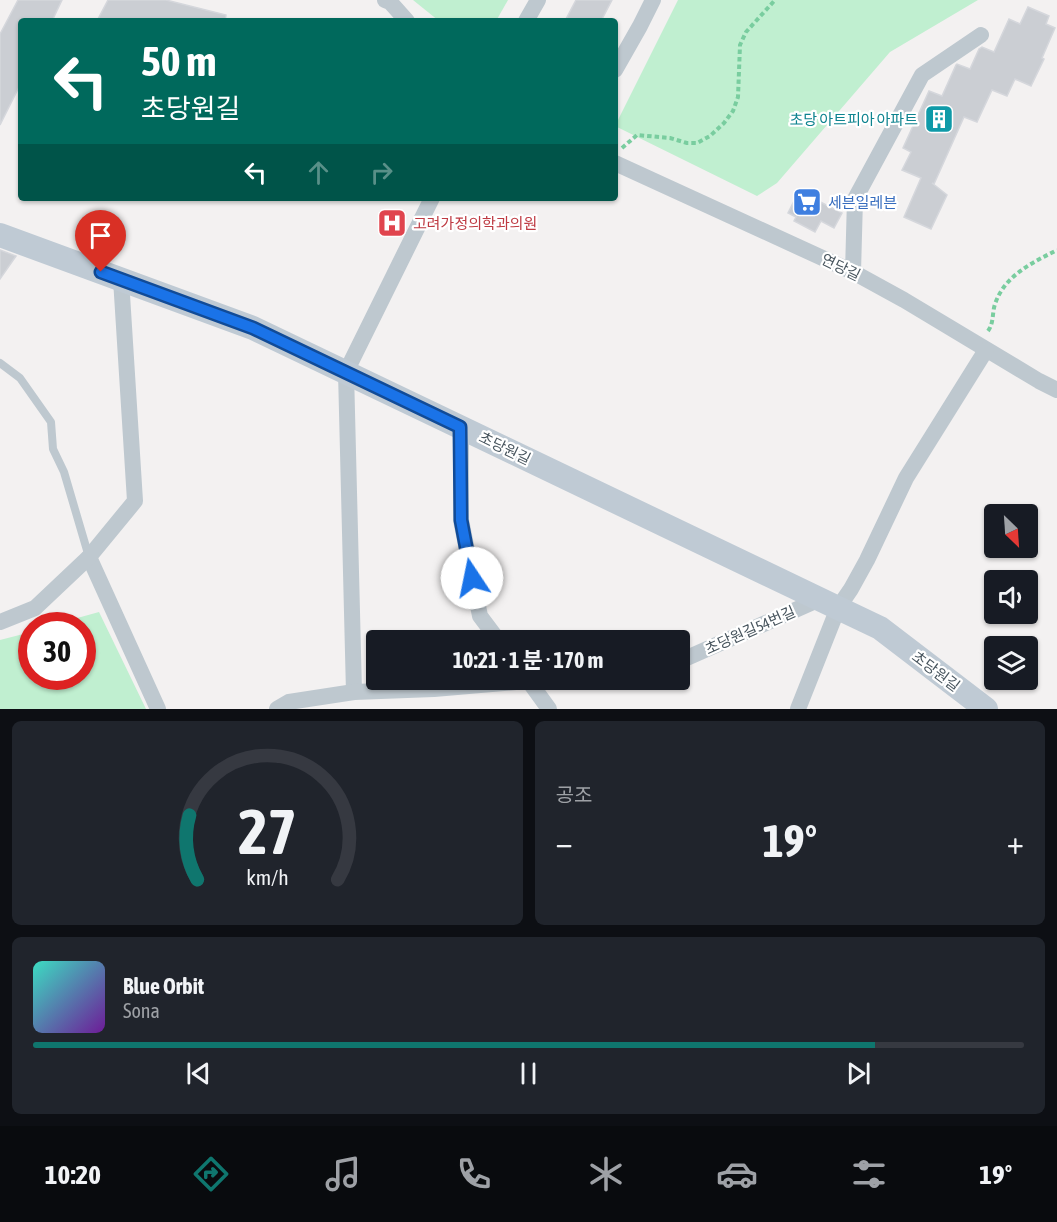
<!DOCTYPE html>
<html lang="ko">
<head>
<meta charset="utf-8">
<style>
  :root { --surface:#171b24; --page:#20242c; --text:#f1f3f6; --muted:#9ea1a6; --line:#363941; --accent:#0f766e }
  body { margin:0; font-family:"Asap Condensed","Noto Sans KR",sans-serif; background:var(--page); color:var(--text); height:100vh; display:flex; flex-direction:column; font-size:22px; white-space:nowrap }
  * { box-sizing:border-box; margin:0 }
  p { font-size:20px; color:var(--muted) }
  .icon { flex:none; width:33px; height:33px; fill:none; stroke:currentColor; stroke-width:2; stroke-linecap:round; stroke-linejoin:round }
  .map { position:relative; height:709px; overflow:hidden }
  .details { display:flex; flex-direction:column; gap:12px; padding:12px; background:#0d0f14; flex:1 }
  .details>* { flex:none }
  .banner { position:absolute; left:18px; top:18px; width:600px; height:183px; border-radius:6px; box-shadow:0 2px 4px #0004; background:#00695c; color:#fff; overflow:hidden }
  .needle { width:39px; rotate:155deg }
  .controls { position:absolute; left:984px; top:504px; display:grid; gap:12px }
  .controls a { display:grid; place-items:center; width:54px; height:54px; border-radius:6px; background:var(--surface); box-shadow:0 2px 4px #0004; font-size:30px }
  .speed { position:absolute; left:18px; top:612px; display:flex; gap:12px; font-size:30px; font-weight:700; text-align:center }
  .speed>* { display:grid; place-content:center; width:78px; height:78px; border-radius:50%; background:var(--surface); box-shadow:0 2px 4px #0004; line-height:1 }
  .speed .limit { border:9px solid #d22; background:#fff; color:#111 }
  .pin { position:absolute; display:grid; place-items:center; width:51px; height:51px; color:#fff; margin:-62px -26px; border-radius:50% 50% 50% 0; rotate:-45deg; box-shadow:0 0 6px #0007 }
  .pin .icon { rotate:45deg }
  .me { position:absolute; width:66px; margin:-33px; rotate:349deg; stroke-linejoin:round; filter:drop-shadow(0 0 4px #0008) }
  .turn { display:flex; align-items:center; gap:21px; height:126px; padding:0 24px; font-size:27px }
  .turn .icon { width:78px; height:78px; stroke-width:2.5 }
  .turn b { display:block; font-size:42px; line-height:51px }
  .lanes { display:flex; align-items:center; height:57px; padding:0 24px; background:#0003; justify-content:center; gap:30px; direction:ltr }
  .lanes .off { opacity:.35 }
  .big { font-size:45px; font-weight:700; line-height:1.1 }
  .details .widget { flex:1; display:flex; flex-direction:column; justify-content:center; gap:9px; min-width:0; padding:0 21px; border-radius:9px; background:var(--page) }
  .details .dial { align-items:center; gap:0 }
  .dial svg { height:156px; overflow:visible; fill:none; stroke:var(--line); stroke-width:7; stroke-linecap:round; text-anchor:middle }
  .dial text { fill:var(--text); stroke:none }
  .song { display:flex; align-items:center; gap:18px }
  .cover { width:72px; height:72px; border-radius:9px; background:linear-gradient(135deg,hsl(170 70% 55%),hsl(280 70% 35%)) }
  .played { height:6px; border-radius:3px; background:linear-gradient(90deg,var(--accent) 85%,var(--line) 85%) }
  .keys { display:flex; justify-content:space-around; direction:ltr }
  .heat { display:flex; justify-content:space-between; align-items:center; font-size:33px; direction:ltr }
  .details .tiles { flex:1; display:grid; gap:12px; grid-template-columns:1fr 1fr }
  .widget:last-child { grid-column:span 2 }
  .trip { position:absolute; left:366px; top:630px; width:324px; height:60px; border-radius:6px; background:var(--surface); box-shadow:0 2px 4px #0004; font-weight:700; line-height:60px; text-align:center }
  .dock { display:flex; height:96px; justify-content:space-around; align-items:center; background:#090b0e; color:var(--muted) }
  .dock .icon { width:42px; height:42px }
  .dock .current { color:var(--accent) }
  .dock b { font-size:27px; color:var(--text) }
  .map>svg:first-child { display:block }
  .green { fill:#c0efd0 }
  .building { fill:#cbced3; stroke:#d5d7dc; stroke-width:1.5 }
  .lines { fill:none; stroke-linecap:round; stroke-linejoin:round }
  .path { stroke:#79cd9f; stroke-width:4; stroke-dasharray:4.5 3; stroke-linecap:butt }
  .lane { stroke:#bec8cf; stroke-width:8 }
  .street { stroke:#bec8cf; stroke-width:16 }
  .secondary { stroke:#bfcad4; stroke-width:24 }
  .route-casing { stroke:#114b97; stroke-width:15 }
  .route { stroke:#1a73e8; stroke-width:10 }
  .labels { text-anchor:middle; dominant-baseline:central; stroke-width:4.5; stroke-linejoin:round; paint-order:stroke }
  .culture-label { font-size:15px; fill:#0d838f; stroke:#fff; text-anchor:end }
  .shop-label { font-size:15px; fill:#366cbe; stroke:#fff; text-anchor:start }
  .health-label { font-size:15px; fill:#be3a42; stroke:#fff; text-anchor:start }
  .street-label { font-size:15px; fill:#48555e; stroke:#fff }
</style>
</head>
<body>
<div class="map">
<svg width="1057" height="709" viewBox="0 0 1057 709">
  <rect width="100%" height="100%" fill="#f3f1f1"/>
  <!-- green -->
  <g class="green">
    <path d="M 413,0 L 508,0 L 496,21 L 439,21 Z"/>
    <path d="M 678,0 L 978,0 L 890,52 L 777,183 L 757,196 L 615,126 Z"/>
    <path d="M 99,612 L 146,709 L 0,709 L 0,640 L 31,632 L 32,676 L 82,676 L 82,626 L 52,625 Z"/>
  </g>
  <!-- building -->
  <g class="building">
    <path d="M 18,0 L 62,0 L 52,21 L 21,21 L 21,83 L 0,125 L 0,34 Z"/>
    <path d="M 108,0 L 166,0 L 226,15 L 225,21 L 97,21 Z"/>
    <path d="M 576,0 L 612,0 L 601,21 L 565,21 Z"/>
    <path d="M 1028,7 L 1049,16 L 1046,24 L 1055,28 L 1042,58 L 1044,59 L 1031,86 L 1015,79 L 1007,96 L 992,90 L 977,122 L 964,117 L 934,184 L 932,183 L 947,195 L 931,229 L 904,217 L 921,178 L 902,170 L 911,152 L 903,148 L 929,91 L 942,96 L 956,65 L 957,64 L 970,69 L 979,49 L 982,47 L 994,52 L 1009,19 L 1020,24 Z"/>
    <path d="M 799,191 L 842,213 L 834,228 L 821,221 L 815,232 L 794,221 L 796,217 L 788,213 Z"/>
    <path d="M 0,250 L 16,256 L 0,279 Z"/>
  </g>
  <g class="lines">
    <!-- path -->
    <g class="path">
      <path d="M 622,148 L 637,135 L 670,138 L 687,143 L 697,143 L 710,136 L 724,123 L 733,111 L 738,97 L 740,45 L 746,32 L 775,0"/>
      <path d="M 988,331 C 994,323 992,313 995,304 C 1005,275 1032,263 1057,250"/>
    </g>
    <!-- lane -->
    <path class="lane" d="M 0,363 L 20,378 L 51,422 L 53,449 L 64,472 L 89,557"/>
    <!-- street -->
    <g class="street">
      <path d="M 385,0 L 390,2 L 407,21"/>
      <path d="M 526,21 L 538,0"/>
      <path d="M 615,70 L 640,26 L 653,0"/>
      <path d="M 615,163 L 853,272 L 904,300 L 1039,381 L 1057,390"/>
      <path d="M 853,272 L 855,199 L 922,75 L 981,35"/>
      <path d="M 461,427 L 461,520 L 480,616 L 498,640"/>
      <path d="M 89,557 L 158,709"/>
      <path d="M 0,622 L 35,608 L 89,557 L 135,501 L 121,279"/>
      <path d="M 680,661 L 820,599"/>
      <path d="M 528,680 L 549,709"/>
      <path d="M 354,692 L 346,372 L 432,198"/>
      <path d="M 277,709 L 289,702 L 354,692 L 434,689 L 539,680"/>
      <path d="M 798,709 L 838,608 L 851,589 L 867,560 L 906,478 L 986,350"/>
    </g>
    <!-- secondary -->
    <path class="secondary" d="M 0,235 L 253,328 L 838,608 L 880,628 L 986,709"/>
  </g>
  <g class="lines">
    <!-- route casing -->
    <g class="route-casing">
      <path id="route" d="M 101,272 L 253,328 L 460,427 L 461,520 L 472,578"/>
    </g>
    <!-- route -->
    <use href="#route" class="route"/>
  </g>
  <!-- icons -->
  <defs>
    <g id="building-square" transform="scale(1.5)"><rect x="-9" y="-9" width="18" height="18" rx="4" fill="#0f9aa8" stroke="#fff"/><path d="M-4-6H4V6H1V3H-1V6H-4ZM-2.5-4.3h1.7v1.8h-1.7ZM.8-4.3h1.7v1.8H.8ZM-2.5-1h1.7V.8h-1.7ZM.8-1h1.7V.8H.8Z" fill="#fff"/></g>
    <g id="supermarket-square" transform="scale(1.5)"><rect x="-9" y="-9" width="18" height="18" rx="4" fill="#3f7fe0" stroke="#fff"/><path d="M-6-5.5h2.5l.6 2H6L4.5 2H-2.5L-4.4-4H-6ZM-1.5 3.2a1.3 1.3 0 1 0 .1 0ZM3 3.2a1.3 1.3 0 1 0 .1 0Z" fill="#fff"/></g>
    <g id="hospital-square" transform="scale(1.5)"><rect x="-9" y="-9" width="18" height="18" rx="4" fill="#e0444e" stroke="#fff"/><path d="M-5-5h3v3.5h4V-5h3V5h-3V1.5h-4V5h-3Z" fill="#fff"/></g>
  </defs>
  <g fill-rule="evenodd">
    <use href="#building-square" x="939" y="119"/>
    <use href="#supermarket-square" x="807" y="202"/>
    <use href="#hospital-square" x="392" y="223"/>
  </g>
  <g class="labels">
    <!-- culture labels -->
    <g class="culture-label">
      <text x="918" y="119">초당 아트피아 아파트</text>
    </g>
    <!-- shop labels -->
    <g class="shop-label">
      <text x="828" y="202">세븐일레븐</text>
    </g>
    <!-- health labels -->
    <g class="health-label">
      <text x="413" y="223">고려가정의학과의원</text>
    </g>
    <!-- street labels -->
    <g class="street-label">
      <text transform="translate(841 267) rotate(26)">연당길</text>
      <text transform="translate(505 448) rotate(26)">초당원길</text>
      <text transform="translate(750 630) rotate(-24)">초당원길54번길</text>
      <text transform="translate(936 671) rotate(37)">초당원길</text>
    </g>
  </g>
</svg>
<div class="controls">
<a><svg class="needle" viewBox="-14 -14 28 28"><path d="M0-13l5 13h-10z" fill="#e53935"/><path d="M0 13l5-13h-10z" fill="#9ea1a6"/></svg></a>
<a><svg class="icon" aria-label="sound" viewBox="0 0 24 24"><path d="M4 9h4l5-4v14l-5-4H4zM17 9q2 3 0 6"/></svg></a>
<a><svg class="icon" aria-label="layers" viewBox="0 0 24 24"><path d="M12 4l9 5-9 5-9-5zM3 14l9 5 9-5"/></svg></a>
</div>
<div class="speed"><div class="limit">30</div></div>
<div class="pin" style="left:101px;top:272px;background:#d93025"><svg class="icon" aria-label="arrive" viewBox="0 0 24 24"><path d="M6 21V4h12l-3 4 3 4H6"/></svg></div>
<svg class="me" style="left:472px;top:578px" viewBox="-20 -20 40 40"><circle r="19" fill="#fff"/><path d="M0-13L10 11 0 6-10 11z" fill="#1a73e8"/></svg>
<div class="trip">10:21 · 1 분 · 170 m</div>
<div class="banner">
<div class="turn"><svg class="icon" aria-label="left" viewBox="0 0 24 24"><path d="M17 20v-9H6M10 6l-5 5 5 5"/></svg><div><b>50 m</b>초당원길</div></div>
<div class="lanes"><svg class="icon" aria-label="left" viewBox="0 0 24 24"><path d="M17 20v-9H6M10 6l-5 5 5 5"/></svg><svg class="icon off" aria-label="ahead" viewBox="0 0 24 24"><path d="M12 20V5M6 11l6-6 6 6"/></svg><svg class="icon off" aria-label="right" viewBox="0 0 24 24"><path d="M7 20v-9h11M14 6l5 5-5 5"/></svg></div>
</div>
</div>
<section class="details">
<div class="tiles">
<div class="widget dial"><svg viewBox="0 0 100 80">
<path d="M14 69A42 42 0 1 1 86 69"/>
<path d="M14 69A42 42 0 0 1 10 36" stroke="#0f766e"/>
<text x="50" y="56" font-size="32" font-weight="700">27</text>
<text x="50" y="72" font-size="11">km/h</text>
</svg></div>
<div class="widget"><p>공조</p>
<div class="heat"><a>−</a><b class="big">19°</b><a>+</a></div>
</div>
<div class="widget">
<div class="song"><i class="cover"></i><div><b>Blue Orbit</b><p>Sona</p></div></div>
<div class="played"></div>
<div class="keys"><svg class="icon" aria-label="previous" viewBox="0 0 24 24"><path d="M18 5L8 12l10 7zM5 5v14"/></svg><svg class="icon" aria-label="pause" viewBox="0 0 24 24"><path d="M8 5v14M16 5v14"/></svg><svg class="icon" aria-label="next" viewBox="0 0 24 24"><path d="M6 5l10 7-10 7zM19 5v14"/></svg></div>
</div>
</div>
</section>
<nav class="dock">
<b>10:20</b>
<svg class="icon current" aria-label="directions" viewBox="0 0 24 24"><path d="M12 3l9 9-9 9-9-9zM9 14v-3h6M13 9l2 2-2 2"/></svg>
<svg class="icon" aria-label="music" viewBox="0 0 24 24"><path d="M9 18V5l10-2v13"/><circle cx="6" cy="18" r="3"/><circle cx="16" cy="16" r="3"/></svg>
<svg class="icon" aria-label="phone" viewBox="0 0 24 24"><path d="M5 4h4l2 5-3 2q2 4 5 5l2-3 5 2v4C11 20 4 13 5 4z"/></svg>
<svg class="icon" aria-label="climate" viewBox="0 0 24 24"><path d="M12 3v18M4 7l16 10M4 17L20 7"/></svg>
<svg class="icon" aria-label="car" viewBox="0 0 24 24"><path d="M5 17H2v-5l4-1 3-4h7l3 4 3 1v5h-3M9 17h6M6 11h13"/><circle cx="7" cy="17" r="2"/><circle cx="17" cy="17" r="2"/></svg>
<svg class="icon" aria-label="filters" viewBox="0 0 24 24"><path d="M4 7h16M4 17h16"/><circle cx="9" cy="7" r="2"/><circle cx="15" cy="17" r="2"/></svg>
<b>19°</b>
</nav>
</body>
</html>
